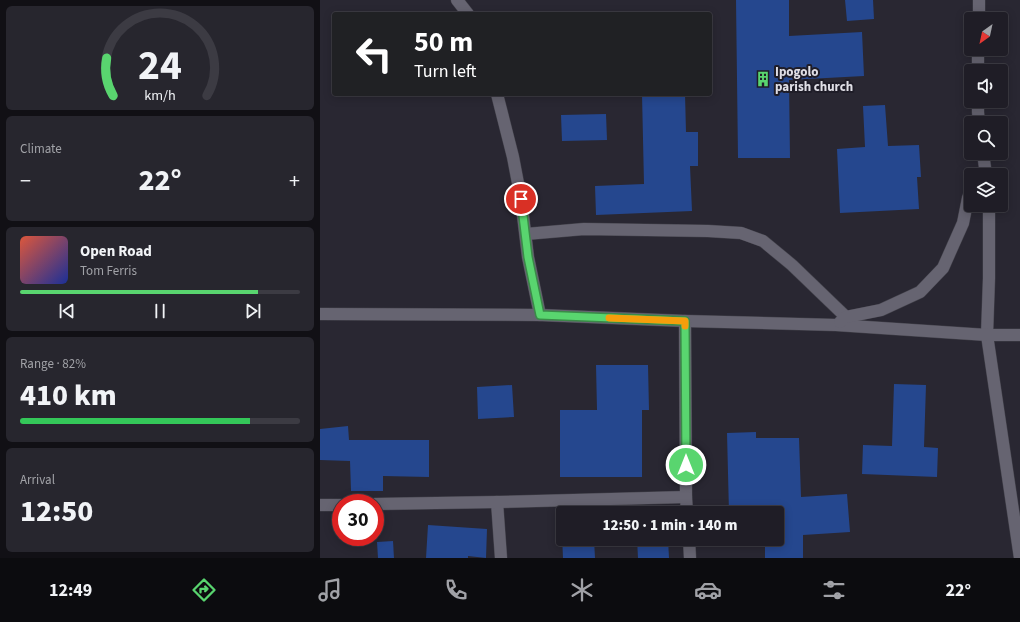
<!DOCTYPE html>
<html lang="en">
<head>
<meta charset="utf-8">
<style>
  :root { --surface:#1f1d26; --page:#27262e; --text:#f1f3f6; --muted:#a1a2a7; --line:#3c3b43; --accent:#59d56f }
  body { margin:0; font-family:"Source Sans 3",sans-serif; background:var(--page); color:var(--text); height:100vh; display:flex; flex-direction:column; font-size:15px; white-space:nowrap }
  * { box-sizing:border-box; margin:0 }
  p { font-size:13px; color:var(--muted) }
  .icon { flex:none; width:22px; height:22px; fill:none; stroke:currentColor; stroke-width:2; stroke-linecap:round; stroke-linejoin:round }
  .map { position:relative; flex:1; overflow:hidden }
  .panel { display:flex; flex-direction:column; gap:6px; padding:6px; background:#111015; width:320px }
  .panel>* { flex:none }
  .guide { position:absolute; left:12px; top:12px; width:380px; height:84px; border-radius:4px; box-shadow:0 2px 10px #0003,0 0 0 1px var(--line); background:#202124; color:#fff; overflow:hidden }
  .needle { width:26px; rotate:213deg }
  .buttons { position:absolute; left:644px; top:12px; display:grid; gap:8px }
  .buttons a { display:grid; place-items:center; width:44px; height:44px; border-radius:4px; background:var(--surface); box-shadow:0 2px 10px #0003,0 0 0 1px var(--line); font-size:20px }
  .speed { position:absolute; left:12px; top:494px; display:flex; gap:8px; font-size:20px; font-weight:700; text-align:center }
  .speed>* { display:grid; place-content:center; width:52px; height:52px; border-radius:50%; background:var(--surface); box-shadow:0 2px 10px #0003,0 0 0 1px var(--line); line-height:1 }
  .speed .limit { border:6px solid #d22; background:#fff; color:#111 }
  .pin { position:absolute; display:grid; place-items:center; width:34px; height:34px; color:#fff; margin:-17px; border:2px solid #fff; border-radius:50%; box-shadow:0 1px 4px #0007 }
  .me { position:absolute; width:44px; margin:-22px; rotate:0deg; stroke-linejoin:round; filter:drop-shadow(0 0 3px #0008) }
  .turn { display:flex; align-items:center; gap:14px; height:84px; padding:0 16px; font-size:18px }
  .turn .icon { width:52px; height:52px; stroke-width:2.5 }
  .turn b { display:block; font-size:28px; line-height:34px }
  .big { font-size:30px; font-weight:800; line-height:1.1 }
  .panel .card { flex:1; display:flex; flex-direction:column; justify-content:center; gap:6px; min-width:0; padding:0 14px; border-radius:6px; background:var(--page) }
  .panel .dial { align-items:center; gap:0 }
  .dial svg { height:104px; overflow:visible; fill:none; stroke:var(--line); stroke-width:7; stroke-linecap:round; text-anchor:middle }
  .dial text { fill:var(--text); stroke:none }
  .song { display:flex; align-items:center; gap:12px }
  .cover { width:48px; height:48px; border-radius:6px; background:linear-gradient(135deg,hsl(10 70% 55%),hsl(230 70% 35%)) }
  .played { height:4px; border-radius:2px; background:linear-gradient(90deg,var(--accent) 85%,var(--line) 85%) }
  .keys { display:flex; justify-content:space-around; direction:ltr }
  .heat { display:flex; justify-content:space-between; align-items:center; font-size:22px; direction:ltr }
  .charge { height:6px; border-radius:3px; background:linear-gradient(90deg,#34c759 82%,var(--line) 0) }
  .trip { position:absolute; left:236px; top:506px; width:228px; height:40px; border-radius:4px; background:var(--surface); box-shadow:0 2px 10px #0003,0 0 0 1px var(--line); font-weight:800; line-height:40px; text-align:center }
  .tab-bar { display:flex; height:64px; justify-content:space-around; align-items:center; background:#0c0c0f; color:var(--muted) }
  .tab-bar .icon { width:28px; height:28px }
  .tab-bar .on { color:var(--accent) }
  .tab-bar b { font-size:18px; color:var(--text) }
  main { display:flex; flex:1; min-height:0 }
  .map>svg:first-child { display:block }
  .building { fill:#25478e }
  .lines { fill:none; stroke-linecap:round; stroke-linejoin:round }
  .minor-casing { stroke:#43424b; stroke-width:13 }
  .minor { stroke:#666471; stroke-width:12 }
  .route-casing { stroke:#3a8a48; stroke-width:10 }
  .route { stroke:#59d56f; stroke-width:7 }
  .slow { stroke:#f59e0b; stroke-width:7 }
  .labels { text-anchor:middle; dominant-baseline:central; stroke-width:4; stroke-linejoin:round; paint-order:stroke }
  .poi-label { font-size:13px; font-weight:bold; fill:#e0dfe6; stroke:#1f1d28; text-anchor:start }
</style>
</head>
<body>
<main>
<section class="panel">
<div class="card dial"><svg viewBox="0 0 100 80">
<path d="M14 69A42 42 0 1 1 86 69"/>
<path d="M14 69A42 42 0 0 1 9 40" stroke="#59d56f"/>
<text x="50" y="56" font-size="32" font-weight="700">24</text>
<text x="50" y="72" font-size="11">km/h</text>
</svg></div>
<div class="card"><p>Climate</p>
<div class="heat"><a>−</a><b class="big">22°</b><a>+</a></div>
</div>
<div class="card">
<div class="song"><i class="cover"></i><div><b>Open Road</b><p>Tom Ferris</p></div></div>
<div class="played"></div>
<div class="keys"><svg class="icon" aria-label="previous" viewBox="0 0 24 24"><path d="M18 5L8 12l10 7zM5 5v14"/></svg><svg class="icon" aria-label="pause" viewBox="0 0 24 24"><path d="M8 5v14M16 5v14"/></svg><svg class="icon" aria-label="next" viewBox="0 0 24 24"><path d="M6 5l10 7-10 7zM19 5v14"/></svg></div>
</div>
<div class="card"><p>Range · 82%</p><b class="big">410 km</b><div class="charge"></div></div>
<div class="card"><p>Arrival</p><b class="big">12:50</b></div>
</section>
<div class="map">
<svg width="700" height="558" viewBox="0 0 700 558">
  <rect width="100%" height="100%" fill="#292732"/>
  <!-- building -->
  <g class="building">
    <path d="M 416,0 L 469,0 L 469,36 L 542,32 L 544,76 L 469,80 L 470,158 L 418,158 Z"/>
    <path d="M 525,0 L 553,0 L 554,19 L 527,21 Z"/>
    <path d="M 322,94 L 365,94 L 366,132 L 378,132 L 378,166 L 370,166 L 372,211 L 276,215 L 275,186 L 324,184 Z"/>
    <path d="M 565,105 L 568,146 L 599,145 L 601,177 L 597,177 L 599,209 L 520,213 L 517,149 L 545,147 L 543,106 Z"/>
    <path d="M 286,114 L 287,140 L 242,141 L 241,115 Z"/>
    <path d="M 276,365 L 328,365 L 329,410 L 322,410 L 322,477 L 240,477 L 240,410 L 277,410 Z"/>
    <path d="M 574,384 L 606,385 L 604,447 L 618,448 L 617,477 L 542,474 L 543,445 L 572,446 Z"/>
    <path d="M 192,385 L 194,417 L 158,419 L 157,387 Z"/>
    <path d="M 28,426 L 29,440 L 109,440 L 109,477 L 63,476 L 63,491 L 31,491 L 30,461 L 0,460 L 0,429 Z"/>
    <path d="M 436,432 L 436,438 L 479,438 L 481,497 L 527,494 L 530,532 L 483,535 L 483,558 L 445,558 L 445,539 L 457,539 L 457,513 L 409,513 L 407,433 Z"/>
    <path d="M 273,512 L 273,513 L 243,513 L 243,539 L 274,539 L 275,558 L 243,558 L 241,513 Z"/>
    <path d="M 108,525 L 167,529 L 166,558 L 148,556 L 148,558 L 106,558 Z"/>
    <path d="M 317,539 L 348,539 L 349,558 L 318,558 Z"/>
    <path d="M 73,541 L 74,558 L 58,558 L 57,542 Z"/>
  </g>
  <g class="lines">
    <!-- minor casing -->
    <g class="minor-casing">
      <g id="minor">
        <path d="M 137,0 L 148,14"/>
        <path d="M 659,19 L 659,0"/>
        <path d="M 658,71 L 658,49"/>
        <path d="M 177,94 L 193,157 L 201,199 L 208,257 L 220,315"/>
        <path d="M 658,101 L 658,112 L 659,123"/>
        <path d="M 663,153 L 666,175"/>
        <path d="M 669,205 L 669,278 L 667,335 L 700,558"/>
        <path d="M 206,234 L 264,229 L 388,231 L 421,233 L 443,241 L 472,265 L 526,317"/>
        <path d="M 0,314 L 220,315 L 365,321 L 516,325 L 667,335 L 700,335"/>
        <path d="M 365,321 L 366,497 L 367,513"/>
        <path d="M 520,322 L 526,317 L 561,310 L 600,292 L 623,268 L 643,223 L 648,198 L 651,190"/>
        <path d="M 177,502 L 181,558"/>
        <path d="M 55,504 L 177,502 L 366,497"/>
        <path d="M 0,505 L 21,505"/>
        <path d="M 369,539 L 370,558"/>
      </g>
    </g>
    <!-- minor -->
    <use href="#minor" class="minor"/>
  </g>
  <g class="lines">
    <!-- route casing -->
    <g class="route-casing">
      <path id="route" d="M 201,199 L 208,257 L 220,315 L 365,321 L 366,465"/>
    </g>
    <!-- route -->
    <use href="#route" class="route"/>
    <!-- slow -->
    <path class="slow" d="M 289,318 L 365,321 L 365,326"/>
  </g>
  <!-- icons -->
  <defs>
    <g id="building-bare" transform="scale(1.2)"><path d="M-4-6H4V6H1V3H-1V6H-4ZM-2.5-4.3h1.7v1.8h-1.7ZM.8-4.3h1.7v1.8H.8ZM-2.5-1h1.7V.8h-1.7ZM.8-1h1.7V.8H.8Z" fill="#59d56f" stroke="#1f1d28" stroke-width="2.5" paint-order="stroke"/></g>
  </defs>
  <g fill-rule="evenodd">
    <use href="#building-bare" x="443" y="79"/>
  </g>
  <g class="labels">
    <!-- poi labels -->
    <g class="poi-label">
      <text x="455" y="72">Ipogolo<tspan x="455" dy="15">parish church</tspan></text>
    </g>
  </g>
</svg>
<div class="buttons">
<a><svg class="needle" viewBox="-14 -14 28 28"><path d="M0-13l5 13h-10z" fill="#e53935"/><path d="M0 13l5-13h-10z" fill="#a1a2a7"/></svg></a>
<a><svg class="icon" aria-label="sound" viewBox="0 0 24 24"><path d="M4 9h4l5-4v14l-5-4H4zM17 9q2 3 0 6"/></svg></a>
<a><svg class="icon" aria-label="search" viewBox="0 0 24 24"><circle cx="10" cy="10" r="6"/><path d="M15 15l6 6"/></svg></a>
<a><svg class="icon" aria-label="layers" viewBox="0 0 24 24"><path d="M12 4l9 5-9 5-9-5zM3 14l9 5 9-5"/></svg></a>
</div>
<div class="speed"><div class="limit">30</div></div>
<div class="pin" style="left:201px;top:199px;background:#d93025"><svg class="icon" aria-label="arrive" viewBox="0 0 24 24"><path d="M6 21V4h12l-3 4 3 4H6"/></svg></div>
<svg class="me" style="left:366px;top:465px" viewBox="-20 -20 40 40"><circle r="17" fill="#59d56f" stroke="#fff" stroke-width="3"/><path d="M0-11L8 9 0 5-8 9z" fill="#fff"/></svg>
<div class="trip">12:50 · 1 min · 140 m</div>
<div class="guide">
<div class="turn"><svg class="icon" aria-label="left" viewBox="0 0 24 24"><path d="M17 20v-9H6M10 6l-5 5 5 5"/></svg><div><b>50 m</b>Turn left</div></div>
</div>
</div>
</main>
<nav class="tab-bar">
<b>12:49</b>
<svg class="icon on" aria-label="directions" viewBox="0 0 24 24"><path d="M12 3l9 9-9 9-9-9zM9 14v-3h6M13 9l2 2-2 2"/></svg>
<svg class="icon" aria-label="music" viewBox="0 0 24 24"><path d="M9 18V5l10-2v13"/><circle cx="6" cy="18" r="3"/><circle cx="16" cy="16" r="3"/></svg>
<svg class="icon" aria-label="phone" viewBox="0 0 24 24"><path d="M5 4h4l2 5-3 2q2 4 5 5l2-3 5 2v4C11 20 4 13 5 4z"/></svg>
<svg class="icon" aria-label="climate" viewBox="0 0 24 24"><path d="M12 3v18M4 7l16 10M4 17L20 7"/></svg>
<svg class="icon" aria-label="car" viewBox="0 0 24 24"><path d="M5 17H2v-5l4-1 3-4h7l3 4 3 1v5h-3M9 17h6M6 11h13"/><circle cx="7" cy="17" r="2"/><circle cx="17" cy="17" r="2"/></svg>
<svg class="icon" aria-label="filters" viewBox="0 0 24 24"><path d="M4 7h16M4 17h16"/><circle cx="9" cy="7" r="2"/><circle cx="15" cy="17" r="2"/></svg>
<b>22°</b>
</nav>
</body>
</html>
